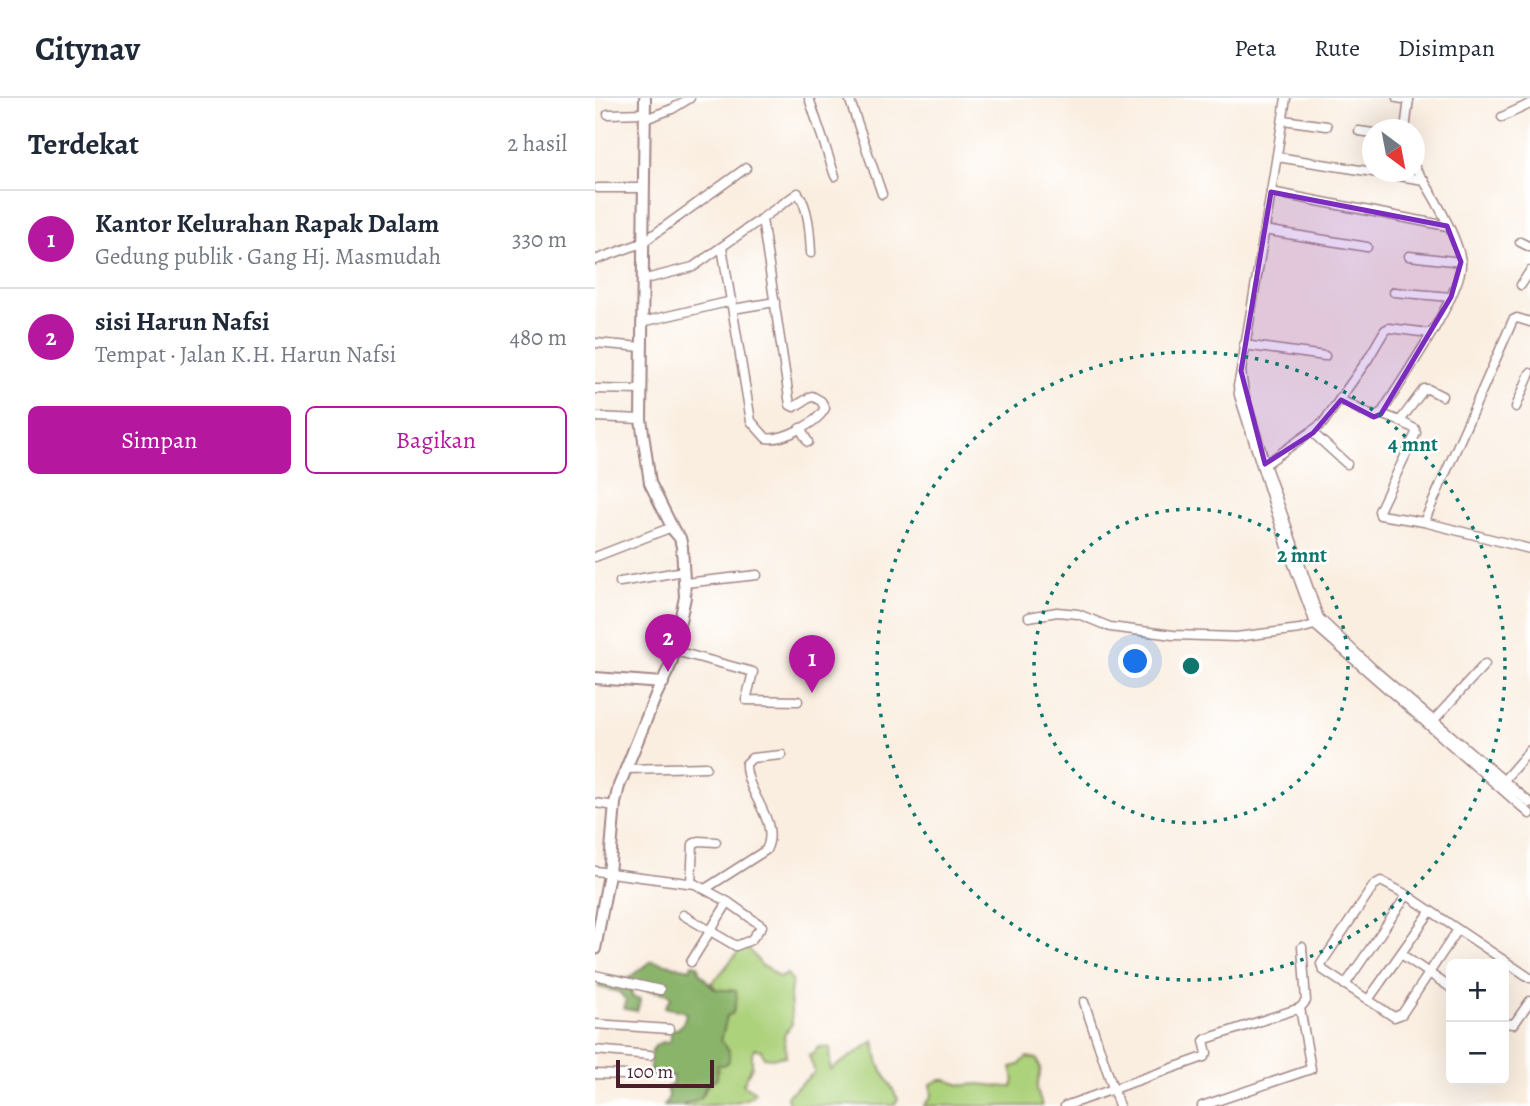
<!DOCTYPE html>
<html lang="id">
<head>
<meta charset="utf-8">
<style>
  :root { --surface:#fff; --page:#f6f6f7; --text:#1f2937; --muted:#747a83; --line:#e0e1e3; --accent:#b5179e }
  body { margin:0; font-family:Alegreya,serif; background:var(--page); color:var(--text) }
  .controls { position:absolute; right:21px; bottom:21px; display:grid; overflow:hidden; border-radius:10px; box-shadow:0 7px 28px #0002 }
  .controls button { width:63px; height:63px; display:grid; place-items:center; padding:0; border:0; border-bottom:2px solid var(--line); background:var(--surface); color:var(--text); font:35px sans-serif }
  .compass { position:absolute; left:767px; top:21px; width:63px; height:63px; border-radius:50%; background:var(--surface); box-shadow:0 7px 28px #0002; rotate:148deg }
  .scale { position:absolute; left:21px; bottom:18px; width:98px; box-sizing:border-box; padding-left:7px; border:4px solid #4a1f2b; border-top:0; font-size:19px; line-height:24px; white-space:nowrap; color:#4a1f2b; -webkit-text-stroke:5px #fff; paint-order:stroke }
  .you { position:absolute; left:541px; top:564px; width:24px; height:24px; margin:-18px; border:5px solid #fff; border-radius:50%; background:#1a73e8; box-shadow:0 0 0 10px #1a73e833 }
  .badge { display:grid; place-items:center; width:46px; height:46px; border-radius:50%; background:var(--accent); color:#fff; font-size:23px; font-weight:700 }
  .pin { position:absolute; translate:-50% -58px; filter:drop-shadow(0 2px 4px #0008) }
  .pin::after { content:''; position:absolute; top:37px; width:24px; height:21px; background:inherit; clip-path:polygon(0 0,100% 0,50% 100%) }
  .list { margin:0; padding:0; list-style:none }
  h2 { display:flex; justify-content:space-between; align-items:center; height:91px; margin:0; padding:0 28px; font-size:30px }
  h2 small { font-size:23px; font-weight:400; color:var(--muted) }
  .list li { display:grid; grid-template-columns:46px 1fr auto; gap:21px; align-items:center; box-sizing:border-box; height:98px; padding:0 28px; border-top:2px solid var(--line) }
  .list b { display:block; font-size:26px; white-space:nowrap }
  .list p { margin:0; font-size:23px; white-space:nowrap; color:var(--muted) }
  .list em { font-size:23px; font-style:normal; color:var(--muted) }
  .actions { display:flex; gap:14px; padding:21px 28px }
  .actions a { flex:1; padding:16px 0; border:2px solid var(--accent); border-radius:10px; text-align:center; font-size:24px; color:var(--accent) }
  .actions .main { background:var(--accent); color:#fff }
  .map { position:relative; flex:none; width:935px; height:1008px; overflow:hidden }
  header { display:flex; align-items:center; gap:42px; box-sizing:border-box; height:98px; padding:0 35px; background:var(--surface); border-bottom:2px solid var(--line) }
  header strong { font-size:33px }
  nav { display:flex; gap:38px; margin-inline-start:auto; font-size:24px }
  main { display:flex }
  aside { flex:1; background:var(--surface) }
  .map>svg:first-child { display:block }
</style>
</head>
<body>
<header>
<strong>Citynav</strong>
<nav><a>Peta</a><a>Rute</a><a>Disimpan</a></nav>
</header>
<main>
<aside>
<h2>Terdekat<small>2 hasil</small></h2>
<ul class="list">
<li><span class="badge">1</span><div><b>Kantor Kelurahan Rapak Dalam</b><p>Gedung publik · Gang Hj. Masmudah</p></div><em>330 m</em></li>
<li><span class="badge">2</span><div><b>sisi Harun Nafsi</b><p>Tempat · Jalan K.H. Harun Nafsi</p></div><em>480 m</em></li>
</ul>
<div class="actions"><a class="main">Simpan</a><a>Bagikan</a></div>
</aside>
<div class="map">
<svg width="935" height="1008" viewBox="0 0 935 1008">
  <rect width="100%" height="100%" fill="#fff"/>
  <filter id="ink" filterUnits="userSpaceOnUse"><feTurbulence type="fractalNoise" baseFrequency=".0143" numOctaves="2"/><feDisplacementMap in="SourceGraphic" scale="14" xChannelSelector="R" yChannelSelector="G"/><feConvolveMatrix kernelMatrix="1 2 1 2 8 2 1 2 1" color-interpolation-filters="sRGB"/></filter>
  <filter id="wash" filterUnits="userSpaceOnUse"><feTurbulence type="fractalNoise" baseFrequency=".00686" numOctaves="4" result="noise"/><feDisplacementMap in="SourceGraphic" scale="28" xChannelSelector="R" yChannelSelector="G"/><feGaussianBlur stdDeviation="1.57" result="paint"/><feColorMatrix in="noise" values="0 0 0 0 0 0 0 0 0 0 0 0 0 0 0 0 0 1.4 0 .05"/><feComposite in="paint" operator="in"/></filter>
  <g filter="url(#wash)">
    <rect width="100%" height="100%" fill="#faeee0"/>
    <!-- green -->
    <g fill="#add27b" stroke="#7c7853" stroke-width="2">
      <path d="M151,847L167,868L172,869L184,880L192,876L197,882L195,897L197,926L189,937L191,958L178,960L169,959L166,952L160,950L157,955V968L148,986L160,994C152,1008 105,1008 85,1008L106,1000L123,966L134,953L126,943L132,917L138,915L142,900L136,892L123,893L116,885C130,874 136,858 151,847Z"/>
      <path d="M279,943L284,967L303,1001L299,1007L194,1008L192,998L220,974L214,957L219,955L223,949L235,950V972Z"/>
      <path d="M432,959L442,961C449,977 443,977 442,990C442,995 446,1003 447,1008H329L337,998L336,986C352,977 354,985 367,987C372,988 379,986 384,986C395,987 406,989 417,989L419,981L416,969L424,967Z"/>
    </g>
    <!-- forest -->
    <path fill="#8ab46b" stroke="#6a6a4b" stroke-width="2" d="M57,863L95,871L97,866L103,867L104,874L119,891L141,893L142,900L138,915L132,918L126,943L134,953V963L129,967H123L122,981L111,987L106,1000L85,1008H69L74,999L71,990L77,987L78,978L58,977L55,974C56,961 53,943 73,944L76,941L75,932L66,931H83L89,923L91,915C84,909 76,913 70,909L76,900L74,896L40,889L36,891L37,899L46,901L42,913L29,911L31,902L24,894L4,889L3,882L6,878L32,881Z"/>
  </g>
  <g filter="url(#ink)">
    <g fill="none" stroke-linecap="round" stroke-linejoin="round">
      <defs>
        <g id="street">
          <path d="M214,0L240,78"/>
          <path d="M254,0L287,96"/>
          <path d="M802,0L814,2"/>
          <path d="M13,16L50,15"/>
          <path d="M907,19L935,6"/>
          <path d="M50,21L77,11L95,0"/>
          <path d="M688,22L732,28"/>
          <path d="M810,32L814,0"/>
          <path d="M764,33L778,35"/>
          <path d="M682,59L829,82"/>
          <path d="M820,70C834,89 865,142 866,166C867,196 804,286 786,316L805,323L829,291H833L847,298"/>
          <path d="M3,90H49"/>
          <path d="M676,94L691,0"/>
          <path d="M669,132L772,149"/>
          <path d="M925,144L935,149"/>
          <path d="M127,149L156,323L171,340C187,343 223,325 230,310L226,303L217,298L199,309L195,307L167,121"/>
          <path d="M814,158L866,164"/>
          <path d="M0,162L47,145L151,70"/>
          <path d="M47,182L98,169L203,95C214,110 215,136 216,155"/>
          <path d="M926,187L935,173"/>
          <path d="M799,194L856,199"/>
          <path d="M138,211L180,204"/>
          <path d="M47,224L137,203"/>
          <path d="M0,245L47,249"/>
          <path d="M649,247L730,258"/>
          <path d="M646,273L676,94L852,128"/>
          <path d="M0,291L46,292"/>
          <path d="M746,302L779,319L786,316"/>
          <path d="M921,309L935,275"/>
          <path d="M0,319L46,321"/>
          <path d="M805,323L820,331L821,335L784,413L785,417L829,424L935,451"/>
          <path d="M205,330L213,344"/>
          <path d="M718,335L752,366"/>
          <path d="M668,368L728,325L773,261L790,232L794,230L834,235"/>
          <path d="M829,424L918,222L922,220L935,224"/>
          <path d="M0,459L77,429"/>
          <path d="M25,484L83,474"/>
          <path d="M90,485L162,477"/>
          <path d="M434,519L462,514L483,516L515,529L578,537L641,539L705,531L723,526"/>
          <path d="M80,553L158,574L151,602L203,603"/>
          <path d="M839,622L890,566"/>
          <path d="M31,671L111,669"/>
          <path d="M909,682L935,652"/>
          <path d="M0,705L20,708"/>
          <path d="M935,705L777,570L724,520L670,366L649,295L646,273L643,288L644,297L694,455L721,528L935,716"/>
          <path d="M0,773L100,786L133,804L167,828L156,842L141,848L88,817"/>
          <path d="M96,785L98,746L104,743L121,744"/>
          <path d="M110,791L171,752C186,724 150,694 151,666L157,660L187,657"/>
          <path d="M806,856L834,875L862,833"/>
          <path d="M96,864L133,804"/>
          <path d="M0,877L65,892"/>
          <path d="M750,887L812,797"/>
          <path d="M856,890L834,875L807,916L799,919L728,872L726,866L779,787L786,783L812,797L935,880"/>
          <path d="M773,902L835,814"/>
          <path d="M489,904L524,1008"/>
          <path d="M705,910L711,903L707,849"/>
          <path d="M909,925L919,926L935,903"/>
          <path d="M0,926L74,931"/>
          <path d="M0,952L55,957"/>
          <path d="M0,976L30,977"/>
          <path d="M470,1008L609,959L612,955L609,943L611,941L705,910L716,971L607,1008"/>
        </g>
        <g id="secondary">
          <path d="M0,580L68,585"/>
          <path d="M0,851L14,776L20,705L24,688L61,597L76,566L90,499L87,449L85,440L79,433L55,385L46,321L50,0"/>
        </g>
      </defs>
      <!-- street casing -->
      <use href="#street" stroke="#a28686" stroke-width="11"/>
      <!-- secondary casing -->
      <use href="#secondary" stroke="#a28686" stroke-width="14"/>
      <!-- street -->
      <use href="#street" stroke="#fff" stroke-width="8"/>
      <!-- secondary -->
      <use href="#secondary" stroke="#fff" stroke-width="10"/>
    </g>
  </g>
  <!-- marked area -->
  <path fill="#7b2cbf" fill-opacity="0.2" stroke="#7b2cbf" stroke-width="5" stroke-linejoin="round" d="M676,94L852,128L866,164L856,199L786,316L779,319L746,302L718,335L670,366L646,273Z"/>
  <!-- distance rings -->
  <g fill="none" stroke="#0f766e" stroke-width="3.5" stroke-dasharray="3.5 7">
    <circle cx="596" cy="568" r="157"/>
    <circle cx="596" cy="568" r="314"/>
  </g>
  <circle cx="596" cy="568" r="10" fill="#0f766e" stroke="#fff" stroke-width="3.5"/>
  <g font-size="21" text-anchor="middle" font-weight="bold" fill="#0f766e" stroke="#fff" stroke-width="5" stroke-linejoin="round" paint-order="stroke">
    <text x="818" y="353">4 mnt</text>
    <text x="707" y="464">2 mnt</text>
  </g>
</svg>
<div class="controls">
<button>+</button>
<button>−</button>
</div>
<svg class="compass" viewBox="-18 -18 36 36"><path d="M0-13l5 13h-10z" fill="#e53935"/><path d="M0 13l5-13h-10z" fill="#747a83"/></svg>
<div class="scale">100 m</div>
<div class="you"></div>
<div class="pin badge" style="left:217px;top:595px">1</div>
<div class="pin badge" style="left:73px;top:574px">2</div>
</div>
</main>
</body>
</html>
